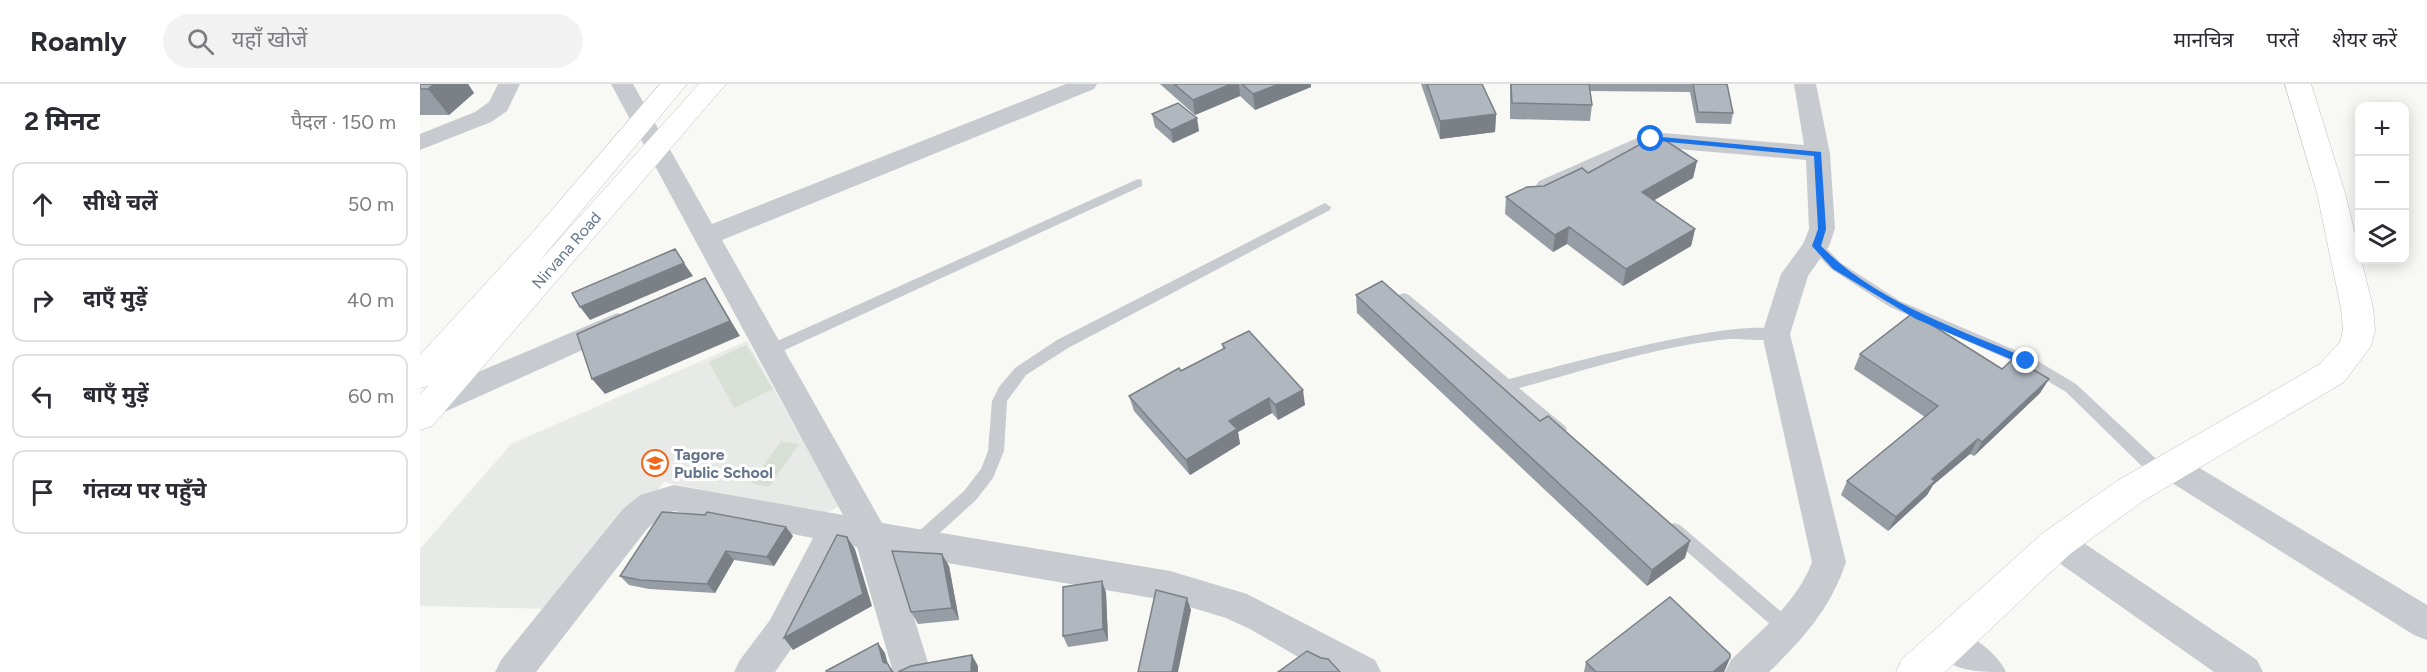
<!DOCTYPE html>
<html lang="hi">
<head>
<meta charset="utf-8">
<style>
  :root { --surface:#fff; --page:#f2f2f3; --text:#2b2b33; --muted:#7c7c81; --line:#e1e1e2 }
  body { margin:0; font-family:Figtree,"Noto Sans Devanagari",sans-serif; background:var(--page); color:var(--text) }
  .controls { position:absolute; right:18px; top:18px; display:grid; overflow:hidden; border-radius:12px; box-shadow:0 3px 15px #0003 }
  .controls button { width:54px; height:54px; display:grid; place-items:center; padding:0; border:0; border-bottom:2px solid var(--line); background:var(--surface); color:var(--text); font:30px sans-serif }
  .stop { position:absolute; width:18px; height:18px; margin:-14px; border:4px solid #1a73e8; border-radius:50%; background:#fff }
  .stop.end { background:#1a73e8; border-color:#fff; box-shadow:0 2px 6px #0008 }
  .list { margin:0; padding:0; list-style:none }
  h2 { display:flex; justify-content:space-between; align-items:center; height:78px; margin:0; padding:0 24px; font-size:26px }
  h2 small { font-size:20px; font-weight:400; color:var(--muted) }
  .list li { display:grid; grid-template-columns:39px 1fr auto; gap:18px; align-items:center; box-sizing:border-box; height:84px; margin:0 12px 12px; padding:0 12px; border:2px solid var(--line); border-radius:12px }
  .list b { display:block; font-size:22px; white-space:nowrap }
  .list em { font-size:20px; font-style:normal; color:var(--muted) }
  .icon { flex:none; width:33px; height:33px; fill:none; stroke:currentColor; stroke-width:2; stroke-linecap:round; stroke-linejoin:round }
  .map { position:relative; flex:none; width:2007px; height:588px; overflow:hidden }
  header { display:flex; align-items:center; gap:36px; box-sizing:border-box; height:84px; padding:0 30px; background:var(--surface); border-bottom:2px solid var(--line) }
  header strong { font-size:28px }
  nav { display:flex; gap:33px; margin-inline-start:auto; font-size:21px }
  .search { width:420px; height:54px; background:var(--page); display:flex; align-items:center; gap:15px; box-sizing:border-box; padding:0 21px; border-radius:33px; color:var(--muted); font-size:22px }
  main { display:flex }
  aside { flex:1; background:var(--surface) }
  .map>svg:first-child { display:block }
</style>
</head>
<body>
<header>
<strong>Roamly</strong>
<div class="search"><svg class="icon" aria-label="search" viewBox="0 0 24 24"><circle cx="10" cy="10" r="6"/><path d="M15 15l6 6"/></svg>यहाँ खोजें</div>
<nav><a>मानचित्र</a><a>परतें</a><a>शेयर करें</a></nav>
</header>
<main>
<aside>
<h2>2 मिनट<small>पैदल · 150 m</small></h2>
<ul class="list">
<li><svg class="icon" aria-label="ahead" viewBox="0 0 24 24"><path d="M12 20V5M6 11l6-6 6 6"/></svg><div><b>सीधे चलें</b></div><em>50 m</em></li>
<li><svg class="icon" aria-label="right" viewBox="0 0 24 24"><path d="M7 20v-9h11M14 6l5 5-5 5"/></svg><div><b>दाएँ मुड़ें</b></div><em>40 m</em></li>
<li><svg class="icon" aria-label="left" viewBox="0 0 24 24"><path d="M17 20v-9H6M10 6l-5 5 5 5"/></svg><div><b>बाएँ मुड़ें</b></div><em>60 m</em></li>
<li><svg class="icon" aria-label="arrive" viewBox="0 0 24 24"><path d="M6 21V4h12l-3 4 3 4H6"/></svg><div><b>गंतव्य पर पहुँचे</b></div></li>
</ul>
</aside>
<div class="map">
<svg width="2007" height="588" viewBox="0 0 2007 588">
  <rect width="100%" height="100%" fill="#f8f8f5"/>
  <!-- built -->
  <path fill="#e8eae8" d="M327,257L420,422L404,430L244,398L137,525L0,522V465L91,360Z"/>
  <!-- green -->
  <g fill="#d8e0d5">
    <path d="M326,261L353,305L314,324L289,278Z"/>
    <path d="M361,357L379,360L349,403L331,399Z"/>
  </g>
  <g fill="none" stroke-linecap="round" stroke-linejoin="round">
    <defs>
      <g id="secondary">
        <path d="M240,0H267L118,179L279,0H306L12,342L0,346V310L8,302L0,304V271L112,149Z"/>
        <path d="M1865,0H1891L1925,109L1953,224L1955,246L1951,262L1924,298L1723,417L1650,470L1525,588H1476L1482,575L1624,448L1697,397L1900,280L1920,258L1923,246L1921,224L1897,109Z"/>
      </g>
    </defs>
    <!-- secondary casing -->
    <use href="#secondary" stroke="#bbbfc5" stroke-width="1"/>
    <!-- lane -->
    <g fill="#c7cacf" fill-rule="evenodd">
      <path d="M718,95L722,96V102L354,271L349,272L342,267L344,263Z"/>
      <path d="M905,119L911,123L910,126L648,264L606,291L587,317L584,367L573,394L556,416L502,465L496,467L490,465L488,460L490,455L544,407L561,385L568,367L572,317L579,303L595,284L637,256Z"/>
      <path d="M1396,158L1401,159L1421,179L1480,217L1611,273L1656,300L1746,384L1748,389L1746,394L1740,395L1734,394L1646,308L1601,281L1470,223L1411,185L1389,162Z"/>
      <path d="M984,209L989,211L1089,295C1124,286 1346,224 1363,250C1357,260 1322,254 1310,255C1241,261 1167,286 1099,304L1145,342L1147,346L1145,350H1133L979,217L977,214L979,211Z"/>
      <path d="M1254,439L1260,441L1373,538L1376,544L1373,550L1367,552L1361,550L1248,451L1246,446L1248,441Z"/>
    </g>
    <!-- street -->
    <g fill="#c7cacf" fill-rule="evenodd">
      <path d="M78,0H100L87,27L71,38L0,66V50L55,28L69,18Z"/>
      <path d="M191,0H213L292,140L646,0H677L674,5L302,156L462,439L750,487L827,510L955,576L961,588H904L830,545L806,534L750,517L474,470L511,588H473L437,463L424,460L376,558L355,588H314L320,576L350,536L393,454L254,427L243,431L227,445L116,588H75L81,576L203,425L220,411L254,401L423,431Z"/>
      <path d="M1374,0H1396L1410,70L1415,145L1409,162L1388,192L1370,250L1426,478C1411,524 1383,555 1349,588H1305L1311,576C1341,546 1377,519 1392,478L1342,250L1361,190L1383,160L1389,145L1386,76L1234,63L1137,109L1128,111L1119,109L1115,103L1119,97L1231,48L1384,61Z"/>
      <path d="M197,229L207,232L211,239L207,246L20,330L9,334L0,331V313Z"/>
      <path d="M1752,370L1763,374L2007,521V556L1994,551L1741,392L1736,383L1741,374Z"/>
      <path d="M1637,445L1649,449L1837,576L1843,588H1794L1625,469L1620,459L1625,449Z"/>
      <path d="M1529,542C1550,550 1576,567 1586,588C1553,588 1527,588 1511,558L1516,546Z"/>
    </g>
    <!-- secondary -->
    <use href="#secondary" fill="#fff" fill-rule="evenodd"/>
  </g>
  <!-- wall -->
  <g fill="#979da4">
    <path d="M0,0H48L54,9L29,31H0Z"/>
    <path d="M740,0H891V3L835,26L820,12L775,31Z"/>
    <path d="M1001,0H1062L1076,30L1075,48L1020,55Z"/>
    <path d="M1090,0H1307L1313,29L1311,40L1276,39L1270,8L1170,7L1172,21L1170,37L1090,35Z"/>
    <path d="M732,30L779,47L753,59L735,43Z"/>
    <path d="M1277,77L1273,94L1234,116L1275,145L1271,162L1203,202L1147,160L1133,168L1085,130L1086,113L1168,89Z"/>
    <path d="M936,211L1120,337L1265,474L1227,502L937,229Z"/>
    <path d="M802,260L885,321L858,336L852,329L818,348L820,360L770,391L714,327L709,312L803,265Z"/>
    <path d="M1440,270L1582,285L1629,295L1620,309L1554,372L1550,370L1513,401L1507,411L1468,447L1421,411L1427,397L1505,333L1434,285Z"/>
    <path d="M242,428L373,452L354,482L314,476L295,509L229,505L209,501L200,492Z"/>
    <path d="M529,482L539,536L498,540L491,528Z"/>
    <path d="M682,497L686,509L688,557L648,563L643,552Z"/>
    <path d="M1310,574L1304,588H1164L1166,578Z"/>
  </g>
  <!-- shaded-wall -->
  <g fill="#7b8086">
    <path d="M14,0H48L54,9L29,31L8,5Z"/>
    <path d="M811,0H819L820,12L775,31L773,16Z"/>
    <path d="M859,0H891V3L835,26L833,10Z"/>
    <path d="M1076,30L1075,48L1020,55V37Z"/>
    <path d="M777,34L779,47L753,59L751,46Z"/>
    <path d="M1277,77L1273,94L1219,125L1222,108Z"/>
    <path d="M1149,143L1147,160L1133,168L1135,151Z"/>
    <path d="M1275,145L1271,162L1203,202L1206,185Z"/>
    <path d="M264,179L273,192L170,236L160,223Z"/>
    <path d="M285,194L320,252L185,310L172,295Z"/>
    <path d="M1629,295L1620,309L1554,372L1562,358Z"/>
    <path d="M883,306L885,321L858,336L855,321Z"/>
    <path d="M849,314L852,329L818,348L820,360L770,391L766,376L809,337Z"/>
    <path d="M1558,355L1550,370L1513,401L1507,411L1468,447L1476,433L1512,395Z"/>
    <path d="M366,443L373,452L354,482L347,473Z"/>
    <path d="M427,453L435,465L452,522L373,566L364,554Z"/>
    <path d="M1270,457L1265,474L1227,502L1232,486Z"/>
    <path d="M306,467L314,476L295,509L287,500Z"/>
    <path d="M522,470L529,482L539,536L532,524Z"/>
    <path d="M682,497L686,509L688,557L683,545Z"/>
    <path d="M767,514L771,526L758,588H752Z"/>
    <path d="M458,559L465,569L468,580L474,588H472L463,578Z"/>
    <path d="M552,571L558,582V588H551Z"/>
    <path d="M1310,574L1304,588H1293Z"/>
  </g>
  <!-- building -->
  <g fill="#b0b7bf" stroke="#7b8086" stroke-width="1.5">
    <path d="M0,0H14L8,5H0Z"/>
    <path d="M754,0H811L773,16Z"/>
    <path d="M822,0H859L833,10Z"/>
    <path d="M1007,0H1062L1076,30L1020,37Z"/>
    <path d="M1091,0H1169L1172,21L1092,19Z"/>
    <path d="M1273,0H1307L1313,29L1278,28Z"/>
    <path d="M758,19L777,34L751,46L732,30Z"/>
    <path d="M1237,51L1277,77L1222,108L1275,145L1206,185L1149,143L1135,151L1086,113L1107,103L1124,102L1162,84L1168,89Z"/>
    <path d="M255,165L264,179L160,223L152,209Z"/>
    <path d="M285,194L310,237L172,295L157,250Z"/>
    <path d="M962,197L1120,337L1128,332L1270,457L1232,486L936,211Z"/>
    <path d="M1493,229L1582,285L1594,274L1629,295L1562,358L1558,355L1512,395L1515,397L1476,433L1427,397L1518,322L1440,270Z"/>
    <path d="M829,247L883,306L855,321L849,314L809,337L817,345L766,376L709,312L759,284L761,287L805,264L802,260Z"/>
    <path d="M242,428L285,431L287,428L366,443L347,473L306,467L287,500L220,496L200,492Z"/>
    <path d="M417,451L427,453L443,510L364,554Z"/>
    <path d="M472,467L522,470L532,524L491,528Z"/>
    <path d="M682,497L683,545L643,552V503Z"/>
    <path d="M736,506L767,514L752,588H718Z"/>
    <path d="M1250,513L1310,570V574L1293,588H1176L1166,578Z"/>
    <path d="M458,559L463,578L468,580L472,588H407L406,587Z"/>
    <path d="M887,567L901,574L908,575L920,588H858Z"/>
    <path d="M552,571L551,588H478L491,582Z"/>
  </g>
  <!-- route -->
  <path fill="#1a73e8" d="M1231,52L1401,68L1406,145L1401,162C1456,218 1538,245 1609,275V280H1602L1496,235L1413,185L1392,162L1398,145L1394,72L1228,56Z"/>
  <!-- icons -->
  <defs>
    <symbol id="school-ring" viewBox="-11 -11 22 22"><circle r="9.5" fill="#fff" stroke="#f46519" stroke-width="1.5"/><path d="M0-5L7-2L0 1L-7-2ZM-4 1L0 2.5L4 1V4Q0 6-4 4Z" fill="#f46519"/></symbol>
  </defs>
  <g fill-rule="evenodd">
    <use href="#school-ring" x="220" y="364" width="30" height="30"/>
  </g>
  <g text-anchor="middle" stroke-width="6" stroke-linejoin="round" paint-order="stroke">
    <!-- street labels -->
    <g font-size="16" fill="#647489" stroke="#fff">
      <text transform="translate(146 166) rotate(-49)" y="6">Nirvana Road</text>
    </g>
    <!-- poi labels -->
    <g font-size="16" font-weight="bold" fill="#647489" stroke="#fff" text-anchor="start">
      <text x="254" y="376">Tagore<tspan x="254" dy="18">Public School</tspan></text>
    </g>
  </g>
</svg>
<div class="controls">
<button>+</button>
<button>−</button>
<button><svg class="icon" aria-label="layers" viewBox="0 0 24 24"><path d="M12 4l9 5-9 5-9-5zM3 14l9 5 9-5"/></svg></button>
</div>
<div class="stop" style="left:1231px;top:55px"></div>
<div class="stop end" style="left:1606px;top:277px"></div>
</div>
</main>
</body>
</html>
